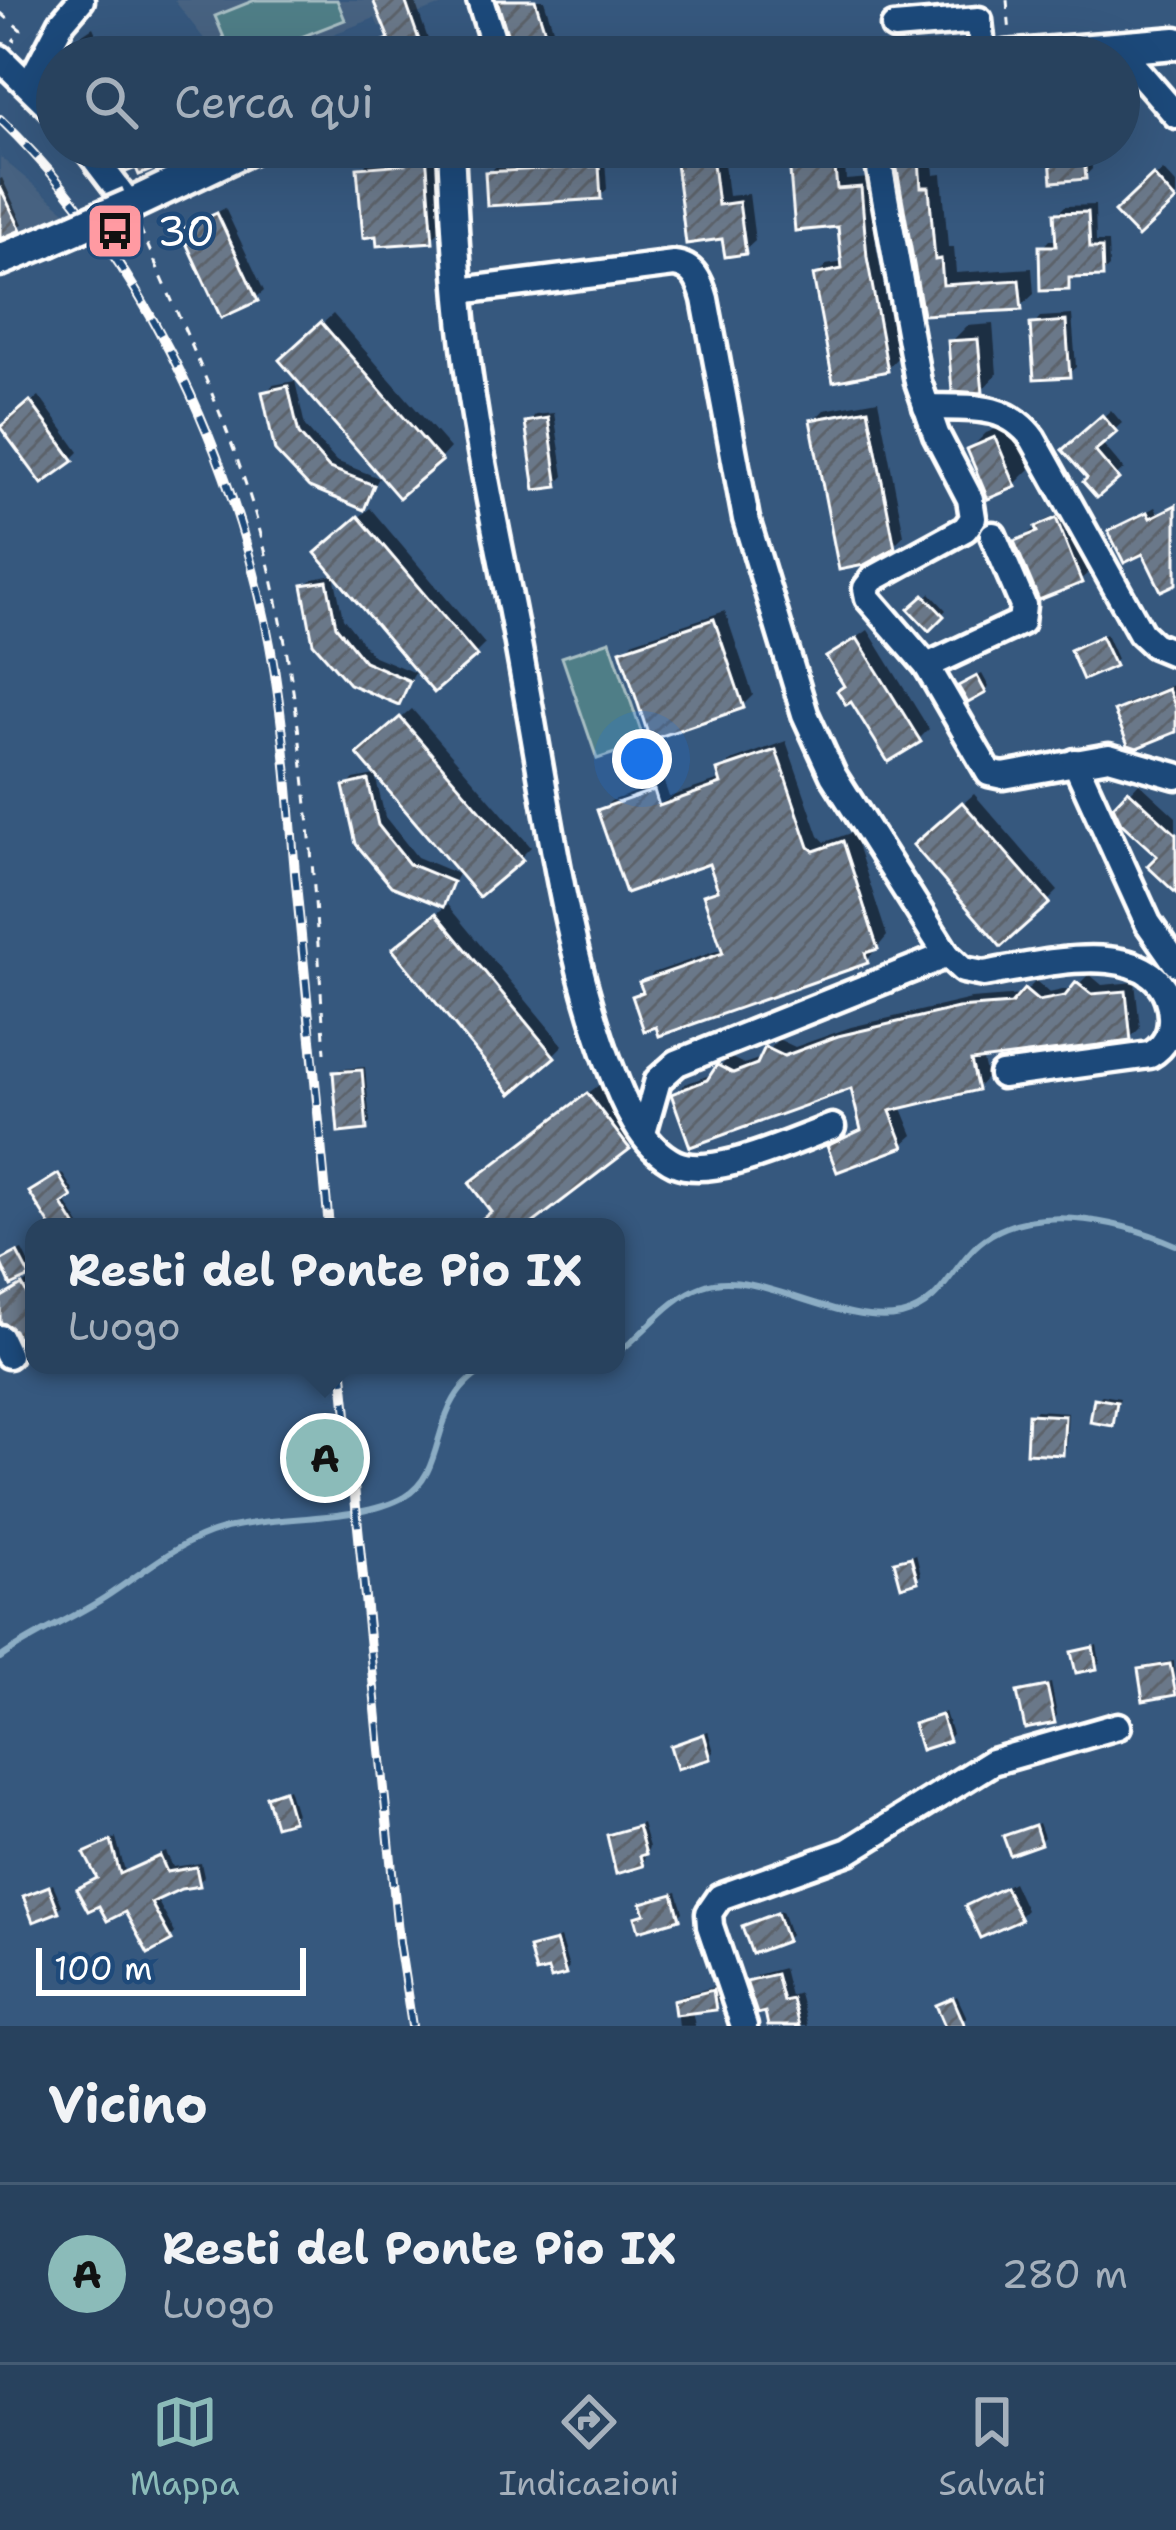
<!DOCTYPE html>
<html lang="it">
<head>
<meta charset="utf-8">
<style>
  :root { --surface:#28425e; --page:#344d67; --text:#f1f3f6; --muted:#a5b0bc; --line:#445b73; --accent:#8bbbb9 }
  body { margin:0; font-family:"Shantell Sans",sans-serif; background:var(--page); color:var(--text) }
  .scale { position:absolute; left:36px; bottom:30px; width:270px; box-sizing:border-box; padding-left:12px; border:6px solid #fff; border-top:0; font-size:33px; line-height:42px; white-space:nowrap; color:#fff; -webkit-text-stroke:9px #1f4a7a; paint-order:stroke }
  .you { position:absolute; left:642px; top:759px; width:42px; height:42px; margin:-30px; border:9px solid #fff; border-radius:50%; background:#1a73e8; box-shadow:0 0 0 18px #1a73e833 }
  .badge { display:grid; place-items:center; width:78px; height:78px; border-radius:50%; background:var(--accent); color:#111; font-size:39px; font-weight:700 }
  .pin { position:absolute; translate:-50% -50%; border:6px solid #fff; box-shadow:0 3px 12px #0006 }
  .popup { position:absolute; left:25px; top:1218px; width:600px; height:156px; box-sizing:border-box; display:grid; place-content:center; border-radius:24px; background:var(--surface); filter:drop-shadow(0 3px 9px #0005); font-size:39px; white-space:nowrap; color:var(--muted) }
  .popup b { font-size:45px; color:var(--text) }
  .popup::after { content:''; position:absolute; left:50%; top:100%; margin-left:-24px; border:24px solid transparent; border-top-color:var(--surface) }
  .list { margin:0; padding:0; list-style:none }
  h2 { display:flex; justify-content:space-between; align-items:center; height:156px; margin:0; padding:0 48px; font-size:51px }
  h2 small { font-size:39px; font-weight:400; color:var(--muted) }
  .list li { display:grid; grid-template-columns:78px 1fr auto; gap:36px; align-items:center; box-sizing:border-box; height:180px; padding:0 48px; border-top:3px solid var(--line) }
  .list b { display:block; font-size:45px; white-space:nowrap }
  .list p { margin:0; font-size:39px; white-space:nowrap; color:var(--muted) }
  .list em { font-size:39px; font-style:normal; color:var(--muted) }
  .icon { flex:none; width:66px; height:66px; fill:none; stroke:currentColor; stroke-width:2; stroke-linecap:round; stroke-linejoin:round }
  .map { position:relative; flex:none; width:1176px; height:2026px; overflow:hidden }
  .search { position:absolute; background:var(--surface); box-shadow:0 12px 48px #0002; left:36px; right:36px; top:36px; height:132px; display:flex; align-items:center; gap:30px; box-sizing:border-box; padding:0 42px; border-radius:66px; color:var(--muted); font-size:45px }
  .sheet { height:336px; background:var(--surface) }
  nav { display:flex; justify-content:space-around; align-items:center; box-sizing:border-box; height:168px; border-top:3px solid var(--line); background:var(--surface); font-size:33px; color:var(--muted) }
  nav a { display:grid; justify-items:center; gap:6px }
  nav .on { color:var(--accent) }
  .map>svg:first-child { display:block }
</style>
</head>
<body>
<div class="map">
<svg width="1176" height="2026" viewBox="0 0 1176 2026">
  <defs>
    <pattern id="building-hatch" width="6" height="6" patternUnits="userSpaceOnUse" patternTransform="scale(3)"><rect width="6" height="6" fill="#6a7889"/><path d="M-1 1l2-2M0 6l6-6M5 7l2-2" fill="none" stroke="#5b626a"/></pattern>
  </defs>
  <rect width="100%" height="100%" fill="#36587e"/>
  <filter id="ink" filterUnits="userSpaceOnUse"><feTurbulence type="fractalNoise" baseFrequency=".00833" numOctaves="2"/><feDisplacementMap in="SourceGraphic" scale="24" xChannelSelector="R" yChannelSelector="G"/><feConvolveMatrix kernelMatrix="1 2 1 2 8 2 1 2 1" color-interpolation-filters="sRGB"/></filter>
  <g filter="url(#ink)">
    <!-- built -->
    <g fill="#466281">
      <path d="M174,0H457L379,27L375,18L274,57H218Z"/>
      <path d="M0,157L70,215L0,248Z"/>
    </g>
    <!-- pitch -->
    <g fill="#507e87" stroke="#a8bec3" stroke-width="3">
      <path d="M255,0H337L345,20L250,57H232L215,16Z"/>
      <path d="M610,641L645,743L597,759L562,657Z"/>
    </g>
    <!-- shadow -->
    <g fill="#0007">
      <path d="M376,0H420L416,4L434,57H392V37Z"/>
      <path d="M500,0H544L561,54L557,57H517Z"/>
      <path d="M93,27L106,57H90L81,35Z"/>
      <path d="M361,48L364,57H335Z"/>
      <path d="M416,147H435L442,228L431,239L360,169L371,159L407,156Z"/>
      <path d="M677,147H722L728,196L749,194L755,241L744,251L725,236Z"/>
      <path d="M791,147H844L846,180L870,178L876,245L897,358L887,369L816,276L826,265L844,262L841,224Z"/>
      <path d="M894,147H932L934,175L942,174L948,247H954L956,273L1032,268L1034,294L1020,307L925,312Z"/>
      <path d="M1052,147H1090L1092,169L1085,176Z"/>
      <path d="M605,160L607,189L600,196L489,174L496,166Z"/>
      <path d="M1163,170L1176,184V197L1138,233L1118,212Z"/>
      <path d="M2,178L23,224L0,236V179Z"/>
      <path d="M1095,205L1096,242H1108L1109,267L1101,274L1075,275L1068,287L1042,248L1049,240H1058L1057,214L1065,206Z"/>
      <path d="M225,208L264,291L256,298L184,231Z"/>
      <path d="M333,314L450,448L440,459L293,350Z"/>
      <path d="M1072,315L1076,367L1068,374L1033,325L1040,317Z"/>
      <path d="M993,324L997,374L982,390L951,342L967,326Z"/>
      <path d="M295,381L305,426L336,461L379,478L363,506L311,485L265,393L273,385Z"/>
      <path d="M39,396L79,452L72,459L2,425Z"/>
      <path d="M878,400L904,535L893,546L813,421L824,410Z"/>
      <path d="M1111,410L1122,423L1101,442L1124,469L1097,494L1091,478L1066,450Z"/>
      <path d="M554,413L564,476L556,484L528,423L535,415Z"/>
      <path d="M1011,423L1030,469L1014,485L970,449L986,433Z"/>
      <path d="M1176,504V581L1144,550L1112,531L1155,507L1158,513Z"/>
      <path d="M370,508L485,644L475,654L329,543Z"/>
      <path d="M1064,513L1088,573L1080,580L1017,542L1046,520Z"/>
      <path d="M334,575L343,618L372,655L415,673L399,701L351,681L305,586L313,579Z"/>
      <path d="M930,593L946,610L929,627L913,609Z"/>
      <path d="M725,611L753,695L743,705L624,651L634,641Z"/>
      <path d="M868,630L929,729L919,739L847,685L830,657Z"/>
      <path d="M1106,634L1117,659L1113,663L1078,647Z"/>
      <path d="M982,674L989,687L985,691L966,682Z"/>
      <path d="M1175,684L1176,728L1118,712L1125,704Z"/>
      <path d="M412,709L531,847L521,857L371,744Z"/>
      <path d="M786,741L819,836L825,842L853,832L887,936L867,960L635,997L653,973L725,948L707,896L717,886L711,860L600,811L611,801L664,782L669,797L723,779L720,771L731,761Z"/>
      <path d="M375,775L385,817L417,857L458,874L444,901L563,1045L553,1055L406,939L447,905L393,883L346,787L354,779Z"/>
      <path d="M1139,783L1176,817V889L1161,856L1117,807Z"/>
      <path d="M974,794L1058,891L1048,901L927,835Z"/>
      <path d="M1089,974L1102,985L1135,982L1140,1028L1130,1038L982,1057L987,1077L977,1088L901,1106L913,1135L902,1145L831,1147L863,1126L853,1086L675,1094L685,1084L715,1073L729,1057L744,1064L764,1057L778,1039L795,1047L851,1027L971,999L1022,995L1036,981L1049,993L1076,987Z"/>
      <path d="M365,1067L370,1123L365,1127L336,1073L340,1069Z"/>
      <path d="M599,1085L639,1137L523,1227H475L494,1211L483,1173Z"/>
      <path d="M62,1173L74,1192L64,1199L81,1227H60L37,1189Z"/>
      <path d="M22,1250L32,1270L28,1274L6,1258Z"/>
      <path d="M30,1280L34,1287V1341L12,1322L0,1321V1298Z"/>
      <path d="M1102,1395L1120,1398L1112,1422L1097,1399Z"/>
      <path d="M1036,1410L1068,1412L1066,1447L1061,1452L1031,1415Z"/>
      <path d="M916,1554L921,1575L916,1579L898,1562Z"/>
      <path d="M1097,1645L1100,1662L1096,1666L1075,1653Z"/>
      <path d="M1174,1661L1175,1693L1141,1670L1145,1666Z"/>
      <path d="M1051,1683L1057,1715L1053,1720L1021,1693Z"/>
      <path d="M945,1712L952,1734L948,1738L916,1725Z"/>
      <path d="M708,1731L714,1752L710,1756L673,1747Z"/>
      <path d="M288,1788L296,1814L291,1818L270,1797Z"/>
      <path d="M642,1823L649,1847L642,1864L611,1836Z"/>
      <path d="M1039,1823L1044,1837L1040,1841L1007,1837Z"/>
      <path d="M116,1838L125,1871L166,1852L173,1867L201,1863L204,1877L198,1883L156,1898L175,1933L170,1939L126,1908L100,1901L80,1889L100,1876L88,1854Z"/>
      <path d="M1013,1882L1026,1910L1019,1917L969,1907Z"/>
      <path d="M53,1884L62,1905L57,1910L27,1897Z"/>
      <path d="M677,1892L683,1912L678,1917L638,1918L647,1912L645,1904L649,1899Z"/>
      <path d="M782,1911L790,1934L786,1939L745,1926Z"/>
      <path d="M560,1938L569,1968L564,1973L532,1949Z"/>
      <path d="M783,1968L790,1996L799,1993L807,2026H771L767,2009L750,1982L757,1975Z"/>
      <path d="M718,1986L720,2001L714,2007L692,2010L695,2026H679L676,2001L682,1995Z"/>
      <path d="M957,1996L967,2018L949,2026L940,2006Z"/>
    </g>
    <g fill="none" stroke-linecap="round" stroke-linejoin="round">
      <!-- stream -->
      <g stroke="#8cadc4" stroke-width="6">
        <path d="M616,1354C646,1333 667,1299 703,1286C755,1266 839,1328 901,1315C939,1306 949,1273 974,1248C1024,1199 1119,1220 1176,1245"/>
        <path d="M548,1365L572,1369L594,1365"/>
        <path d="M0,1658C33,1634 70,1620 104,1598C143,1573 176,1542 223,1529C274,1515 361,1522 404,1497C453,1468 423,1398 493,1365"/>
      </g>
    </g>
    <!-- building -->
    <g fill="url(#building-hatch)" stroke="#fff" stroke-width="3">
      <path d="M373,0H405L425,57H389L384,41L389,39Z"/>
      <path d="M497,0H535L553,57H514Z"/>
      <path d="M116,147H175V148L147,159L152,170L139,175L136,168L126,172L108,148Z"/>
      <path d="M674,147H711L718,205L739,202L746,254L725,257L722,239L686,244Z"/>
      <path d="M788,147H833L837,189L861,187L867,257L888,371L833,382L813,275L842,269L838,227L795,231Z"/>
      <path d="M893,147H918L921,187H929L935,260L941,259L943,285L1019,280L1022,310L923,315Z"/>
      <path d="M1049,147H1083L1086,179L1052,182Z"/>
      <path d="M426,153L433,242L377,246L376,236L363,238L357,168L405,164L404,155Z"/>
      <path d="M599,166L601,199L487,206L485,172Z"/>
      <path d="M1153,175L1176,201L1138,237L1114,212Z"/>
      <path d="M0,187L21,230L0,239Z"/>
      <path d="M1088,212L1090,248H1102L1103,277L1069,278V290L1040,291L1039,246H1056L1054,213Z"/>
      <path d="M217,213L258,301L221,318L180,230Z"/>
      <path d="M1066,321L1070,377L1034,379L1030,324Z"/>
      <path d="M321,322L442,461L399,498L279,360Z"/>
      <path d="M978,339L983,393L952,391L948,341Z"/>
      <path d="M288,386L299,434L329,468L374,485L364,510L309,487L275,451L262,392Z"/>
      <path d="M30,401L74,461L42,484L0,427Z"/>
      <path d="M868,409L895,548L864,565L839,570L810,420Z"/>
      <path d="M1102,415L1117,432L1095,451L1119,479L1097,498L1083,482L1087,478L1062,450Z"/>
      <path d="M548,418L558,487L535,490L525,422Z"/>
      <path d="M995,437L1016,487L988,499L967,449Z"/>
      <path d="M1176,505V584L1161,591L1143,554L1124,563L1108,531L1147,512L1150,518Z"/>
      <path d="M358,516L477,656L434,693L315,553Z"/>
      <path d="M1056,518L1082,583L1039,600L1014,541L1037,532L1035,527Z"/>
      <path d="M327,581L336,626L364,661L410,681L399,705L349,684L313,643L302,585Z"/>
      <path d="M924,595L944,616L929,631L908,609Z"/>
      <path d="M714,619L744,708L650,740L620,650Z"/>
      <path d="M1101,636L1115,666L1083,680L1070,650Z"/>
      <path d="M857,638L921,742L888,762L851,702L846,705L837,691L844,686L826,657Z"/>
      <path d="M977,676L986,693L968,703L958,686Z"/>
      <path d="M1168,689L1176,708V732L1137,748L1128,745L1114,711Z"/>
      <path d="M400,717L523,860L479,897L357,754Z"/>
      <path d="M776,750L809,847L814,851L843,841L878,949L865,953L868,963L659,1036L656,1027L644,1031L632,996L643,992L639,982L723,953L703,895L718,890L709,864L626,893L597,810L654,790L659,806L721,784L717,770Z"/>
      <path d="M368,780L378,825L409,864L453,882L443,907L391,886L356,844L343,786Z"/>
      <path d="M1128,790L1176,834V893L1147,866L1157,856L1121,823L1113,806Z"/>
      <path d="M962,802L1050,903L1001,947L913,845Z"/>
      <path d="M436,913L555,1057L511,1094L392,949Z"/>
      <path d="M1076,982L1091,994L1126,991L1131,1041L971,1061L978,1090L890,1111L904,1147L837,1172L827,1146L861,1130L851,1089L690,1147L671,1094L707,1080L717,1065L733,1073L757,1064L765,1047L784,1056L838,1036L958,1008L1011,1004L1024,989L1038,1001L1065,996Z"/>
      <path d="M362,1070L367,1130L338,1133L333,1072Z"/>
      <path d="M587,1093L630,1149L528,1227H472L491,1212L469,1183Z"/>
      <path d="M58,1174L72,1197L62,1204L76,1227H51L29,1192Z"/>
      <path d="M17,1252L30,1277L11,1286L0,1261Z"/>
      <path d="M22,1285L34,1307V1344L24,1351L14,1330L0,1322V1298Z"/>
      <path d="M1094,1398L1117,1402L1113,1426L1090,1422Z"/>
      <path d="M1028,1414L1065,1416L1063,1455L1026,1453Z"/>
      <path d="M911,1557L918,1582L901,1587L894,1561Z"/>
      <path d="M1093,1647L1097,1669L1076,1673L1071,1652Z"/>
      <path d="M1170,1664L1176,1695L1143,1701L1138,1669Z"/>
      <path d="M1047,1686L1055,1723L1025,1729L1017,1692Z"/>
      <path d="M941,1715L949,1741L921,1750L913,1724Z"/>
      <path d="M704,1734L711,1759L677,1769L670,1746Z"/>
      <path d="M284,1790L293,1821L275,1826L266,1796Z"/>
      <path d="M1035,1825L1041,1844L1010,1855L1003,1836Z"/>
      <path d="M638,1826L646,1854L640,1856L643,1866L616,1874L607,1835Z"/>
      <path d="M111,1841L120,1874L160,1856L167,1872L196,1867L200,1886L181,1889L151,1903L172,1941L148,1954L125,1912L107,1921L99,1906L88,1911L76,1889L97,1878L84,1853Z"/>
      <path d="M49,1886L59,1912L33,1922L23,1896Z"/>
      <path d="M1005,1887L1021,1920L980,1938L965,1906Z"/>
      <path d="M673,1894L680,1919L639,1931L635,1917L645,1914L641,1903Z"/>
      <path d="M777,1913L787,1941L752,1954L742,1926Z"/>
      <path d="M556,1941L566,1975L551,1979L548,1970L536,1973L529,1948Z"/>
      <path d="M776,1974L783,2001L792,1999L799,2026H768L765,2012L757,2014L746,1981Z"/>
      <path d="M713,1990L716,2010L675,2015L673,2000Z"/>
      <path d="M953,1998L965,2026H945L936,2005Z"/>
    </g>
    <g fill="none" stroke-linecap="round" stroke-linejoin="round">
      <defs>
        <g id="minor">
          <path d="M480,0L498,57"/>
          <path d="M894,27L979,20L983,57"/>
          <path d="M1117,47L1176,115"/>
          <path d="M0,58L57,114"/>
          <path d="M29,85L62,22L81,0"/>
          <path d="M86,147L130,205"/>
          <path d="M451,147C454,213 457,280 465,346C478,457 505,567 524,677C548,807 564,943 610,1067C622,1100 641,1147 675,1163C713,1180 794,1140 832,1127"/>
          <path d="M876,147L918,382L936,434L970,499L973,518L965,529L873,579L866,588L868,598L927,666L989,773L1003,776L1109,757L1176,776"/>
          <path d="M460,291L674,264C694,266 700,281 705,299L746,519L805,714L833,775L947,955"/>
          <path d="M926,407C968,408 1006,402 1033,439L1141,633L1154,645L1176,654"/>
          <path d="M927,666L1021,622L1023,605L993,535"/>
          <path d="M1075,762L1148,923L1176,963"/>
          <path d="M643,1133L658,1080L677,1063L947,955L963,970L984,974C1035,966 1166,929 1171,1016C1172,1033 1164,1047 1150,1055L1002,1075"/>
          <path d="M0,1338L8,1355"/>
          <path d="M744,2026L710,1926L709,1913L720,1897L849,1851L992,1762L1118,1726"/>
        </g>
        <g id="major">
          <path d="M1005,57L1176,43"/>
          <path d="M130,205L252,147"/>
          <path d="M0,260L47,241"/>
        </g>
      </defs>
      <!-- minor casing -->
      <use href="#minor" stroke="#fff" stroke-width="33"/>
      <!-- major casing -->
      <use href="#major" stroke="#fff" stroke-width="39"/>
      <!-- path -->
      <g stroke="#fff" stroke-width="3" stroke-dasharray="9 9" stroke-linecap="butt">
        <path d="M1007,0L1010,34"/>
        <path d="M1,13L21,30L13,41"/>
        <path d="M820,57L958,48"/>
        <path d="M140,228C181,323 227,418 256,517C306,691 313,874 325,1053"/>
      </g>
      <!-- minor -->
      <use href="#minor" stroke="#1f4a7a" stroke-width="24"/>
      <!-- major -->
      <use href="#major" stroke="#1f4a7a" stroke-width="30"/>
      <defs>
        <g id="rail">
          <path d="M0,119C136,250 226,436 265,620C283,703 288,789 295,873C307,991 318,1109 329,1227"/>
          <path d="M342,1365L399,1942L412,2026"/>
        </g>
      </defs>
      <!-- rail casing -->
      <use href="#rail" stroke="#fff" stroke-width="10"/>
      <!-- rail -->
      <use href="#rail" stroke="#1f4a7a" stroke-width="6" stroke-dasharray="18" stroke-linecap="butt"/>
      <defs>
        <path id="major-bridge" d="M47,241L130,205"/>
      </defs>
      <!-- major-bridge casing -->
      <use href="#major-bridge" stroke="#fff" stroke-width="39" stroke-linecap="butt"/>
      <!-- major-bridge -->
      <use href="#major-bridge" stroke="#1f4a7a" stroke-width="30"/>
    </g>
  </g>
  <!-- icons -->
  <defs>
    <symbol id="bus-square" viewBox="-11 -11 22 22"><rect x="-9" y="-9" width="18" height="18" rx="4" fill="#ff9aa2" stroke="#1f4a7a"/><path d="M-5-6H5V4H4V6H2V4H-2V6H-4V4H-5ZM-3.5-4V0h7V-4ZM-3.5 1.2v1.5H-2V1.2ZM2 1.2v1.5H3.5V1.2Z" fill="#111"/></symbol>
  </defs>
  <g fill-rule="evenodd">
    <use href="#bus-square" x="82" y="198" width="66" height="66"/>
  </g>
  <g text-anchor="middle" stroke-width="9" stroke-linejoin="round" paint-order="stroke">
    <!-- poi labels -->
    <g font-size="42" fill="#fff" stroke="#1f4a7a" text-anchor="start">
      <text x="157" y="246">30</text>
    </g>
  </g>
</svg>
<div class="scale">100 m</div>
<div class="you"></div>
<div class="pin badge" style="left:325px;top:1458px">A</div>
<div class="popup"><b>Resti del Ponte Pio IX</b>Luogo</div>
<div class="search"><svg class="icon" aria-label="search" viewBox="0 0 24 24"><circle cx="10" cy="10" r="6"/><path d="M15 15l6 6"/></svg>Cerca qui</div>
</div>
<section class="sheet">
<h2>Vicino<small></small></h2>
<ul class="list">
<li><span class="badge">A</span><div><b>Resti del Ponte Pio IX</b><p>Luogo</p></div><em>280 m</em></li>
</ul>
</section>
<nav>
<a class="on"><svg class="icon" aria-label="map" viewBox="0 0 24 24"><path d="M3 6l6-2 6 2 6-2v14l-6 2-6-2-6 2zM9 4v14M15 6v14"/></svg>Mappa</a>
<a><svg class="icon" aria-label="directions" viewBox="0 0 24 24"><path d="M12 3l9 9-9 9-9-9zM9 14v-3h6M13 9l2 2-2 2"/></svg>Indicazioni</a>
<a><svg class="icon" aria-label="saved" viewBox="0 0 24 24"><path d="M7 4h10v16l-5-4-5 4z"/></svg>Salvati</a>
</nav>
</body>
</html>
